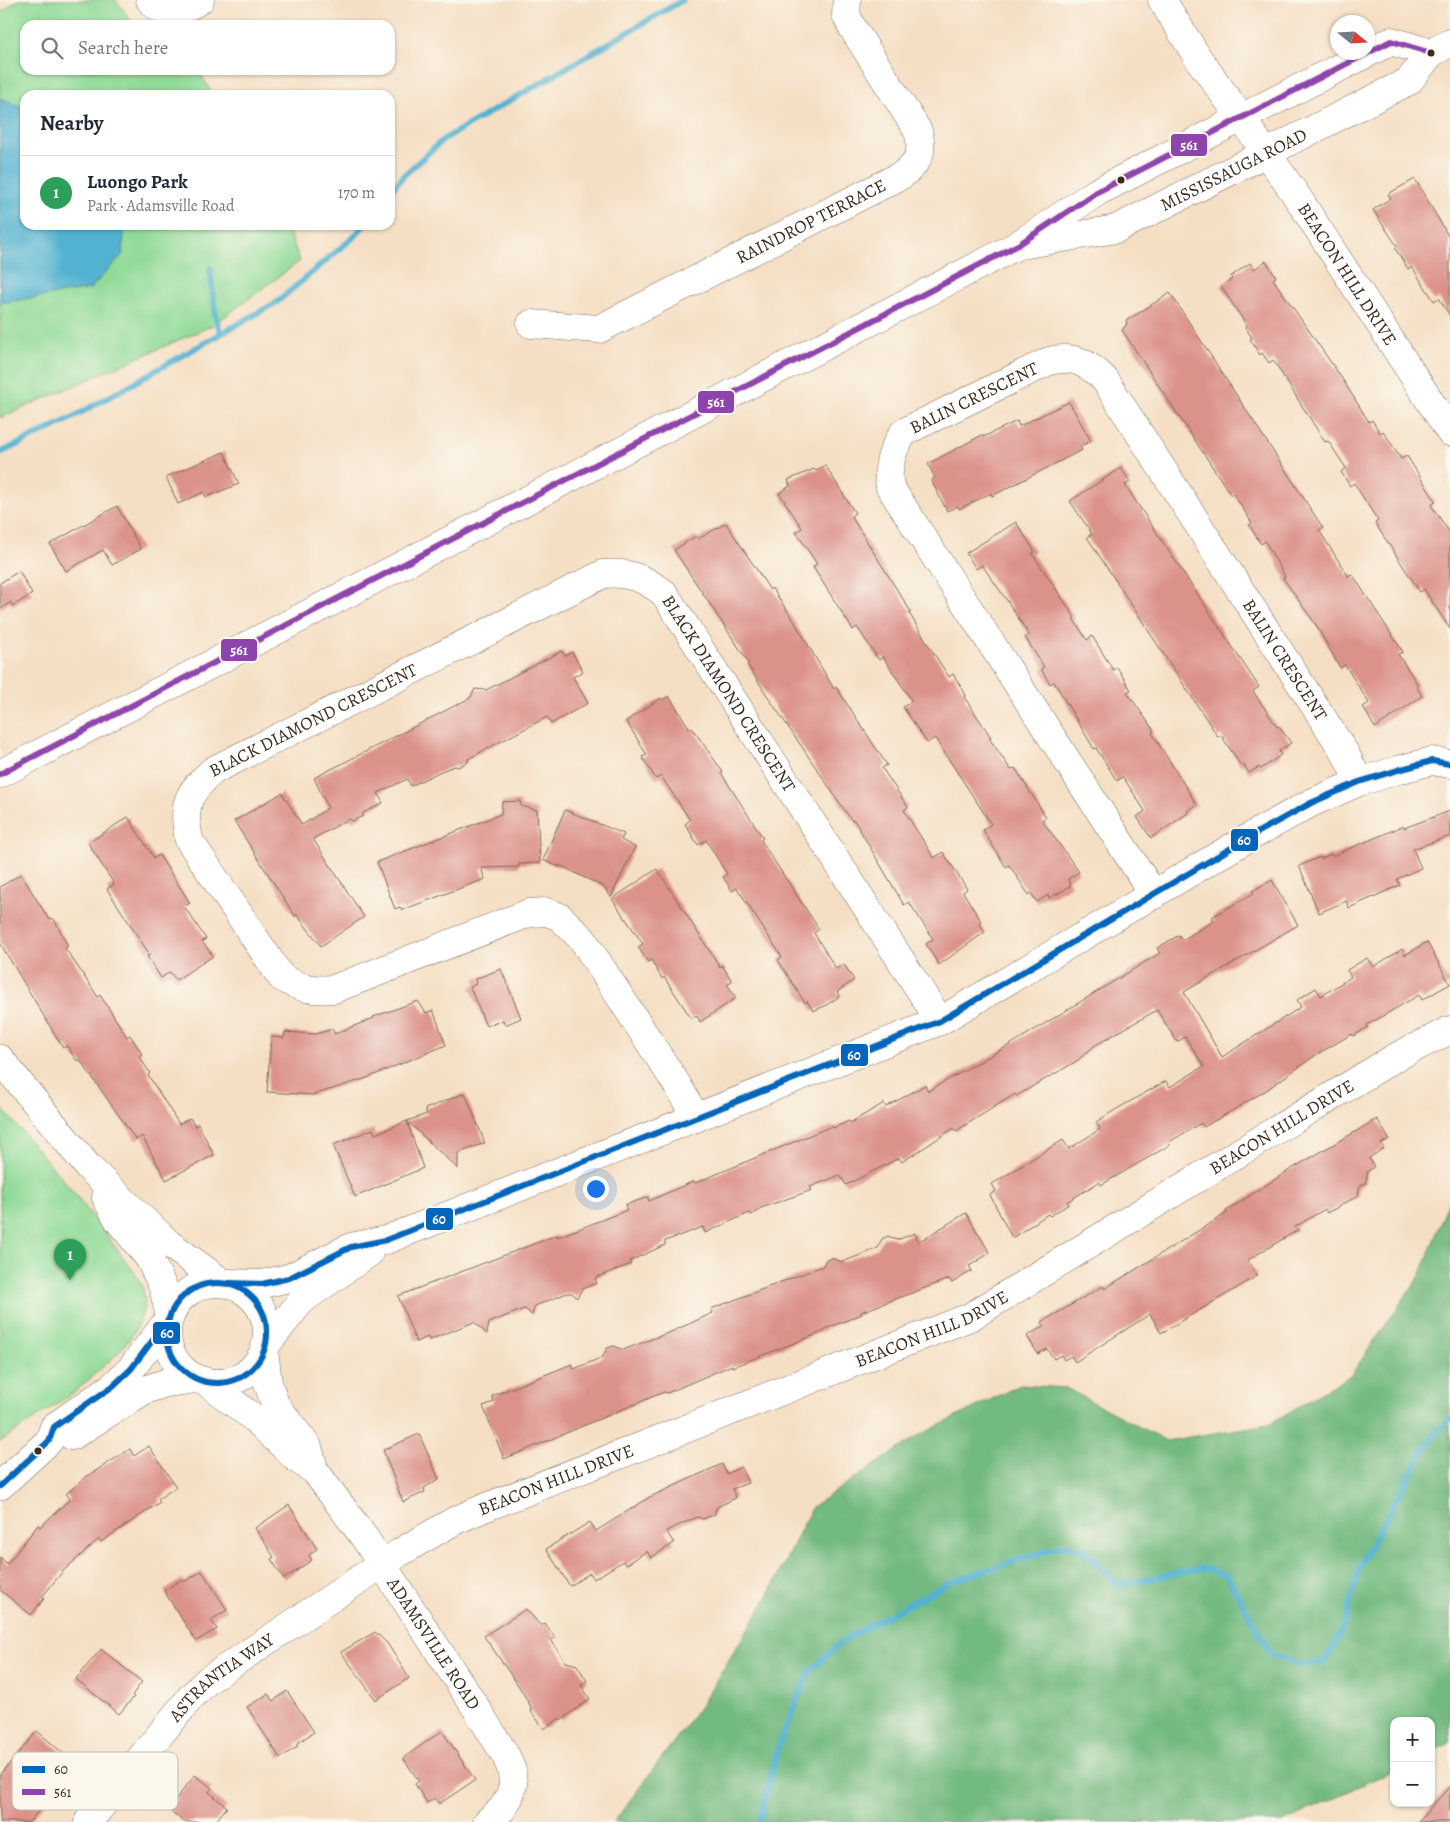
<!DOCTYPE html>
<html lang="en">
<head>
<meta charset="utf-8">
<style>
  :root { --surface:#fff; --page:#f2f2f3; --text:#1f2937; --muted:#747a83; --line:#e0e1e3; --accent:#c8321e }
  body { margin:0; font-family:Alegreya,serif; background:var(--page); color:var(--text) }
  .controls { position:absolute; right:15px; bottom:15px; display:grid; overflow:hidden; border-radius:10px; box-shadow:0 1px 4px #0004 }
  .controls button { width:45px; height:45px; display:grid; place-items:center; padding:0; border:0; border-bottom:1px solid var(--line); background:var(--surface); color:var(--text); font:25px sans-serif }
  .compass { position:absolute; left:1330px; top:15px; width:45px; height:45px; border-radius:50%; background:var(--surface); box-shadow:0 1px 4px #0004; rotate:108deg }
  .you { position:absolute; left:595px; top:1188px; width:18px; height:18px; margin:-12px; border:4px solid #fff; border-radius:50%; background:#1a73e8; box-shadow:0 0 0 8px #1a73e833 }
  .badge { display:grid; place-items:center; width:32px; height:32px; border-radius:50%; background:var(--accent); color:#fff; font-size:16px; font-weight:700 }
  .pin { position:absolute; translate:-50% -41px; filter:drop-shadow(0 1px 2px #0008) }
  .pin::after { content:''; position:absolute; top:26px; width:18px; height:15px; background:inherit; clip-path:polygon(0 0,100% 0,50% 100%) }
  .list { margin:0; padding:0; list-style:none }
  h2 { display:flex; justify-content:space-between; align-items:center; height:65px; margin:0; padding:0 20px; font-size:21px }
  h2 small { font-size:16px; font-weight:400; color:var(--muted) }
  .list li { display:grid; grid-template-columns:32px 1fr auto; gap:15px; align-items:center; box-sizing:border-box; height:75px; padding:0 20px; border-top:1px solid var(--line) }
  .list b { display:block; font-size:19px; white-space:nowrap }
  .list p { margin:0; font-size:16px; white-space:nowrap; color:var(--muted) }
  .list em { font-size:16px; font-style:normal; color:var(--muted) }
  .icon { flex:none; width:28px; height:28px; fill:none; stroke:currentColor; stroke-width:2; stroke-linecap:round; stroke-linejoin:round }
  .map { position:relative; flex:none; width:1450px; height:1822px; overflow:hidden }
  .search { position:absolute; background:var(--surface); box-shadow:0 1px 4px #0004; left:20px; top:20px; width:375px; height:55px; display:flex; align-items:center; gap:12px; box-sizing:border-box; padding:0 18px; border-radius:15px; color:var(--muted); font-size:19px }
  .panel { position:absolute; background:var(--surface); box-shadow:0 1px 4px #0004; left:20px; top:90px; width:375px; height:140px; border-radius:15px }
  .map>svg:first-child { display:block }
</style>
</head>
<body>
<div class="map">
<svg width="1450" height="1822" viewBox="0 0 1450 1822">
  <rect width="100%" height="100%" fill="#fbf7ec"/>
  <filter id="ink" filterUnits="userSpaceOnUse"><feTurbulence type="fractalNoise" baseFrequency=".02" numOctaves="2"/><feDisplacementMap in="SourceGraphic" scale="10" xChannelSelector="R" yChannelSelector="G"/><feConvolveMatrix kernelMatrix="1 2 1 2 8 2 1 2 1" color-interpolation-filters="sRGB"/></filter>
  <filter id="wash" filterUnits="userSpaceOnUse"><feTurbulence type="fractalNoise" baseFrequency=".0096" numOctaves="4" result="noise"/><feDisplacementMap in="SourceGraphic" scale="20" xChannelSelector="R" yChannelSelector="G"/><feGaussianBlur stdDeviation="1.12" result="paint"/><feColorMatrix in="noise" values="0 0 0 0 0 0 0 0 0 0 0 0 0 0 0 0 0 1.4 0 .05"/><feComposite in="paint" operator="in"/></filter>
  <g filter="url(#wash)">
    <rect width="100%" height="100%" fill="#f5dfc4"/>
    <!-- green -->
    <g fill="#8fda97" stroke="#65825a">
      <path d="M18,0H116L134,25H25V70H198L213,95H25V225H286L300,261L213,325L0,418V9L2,12Z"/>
      <path d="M0,1106L73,1191L135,1273L143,1288L145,1302L140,1322L132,1336L117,1354L76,1391L0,1442Z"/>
    </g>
    <!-- forest -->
    <path fill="#73ba80" stroke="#57724f" d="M1450,1198V1743L1431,1752V1721H1394V1770L1283,1822H614L701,1705L767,1598L812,1507L918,1436L1020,1385L1066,1388L1166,1441L1269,1424L1351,1375L1421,1274Z"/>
    <!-- water -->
    <path fill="#52b2d1" stroke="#466e78" d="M0,98L25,108V225H125L122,255L90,289L0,303Z"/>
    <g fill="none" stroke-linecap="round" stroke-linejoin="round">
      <!-- stream -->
      <g stroke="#52b2d1" stroke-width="6">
        <path d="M390,192L405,174L444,139L683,0"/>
        <path d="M210,268L216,318L221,334"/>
        <path d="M0,453L68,420L277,302L355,236L364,225"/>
        <path d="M759,1822L779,1745L809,1672L845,1639L950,1582L1065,1545L1084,1550L1118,1585L1203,1568L1227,1576L1271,1654L1301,1665L1325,1662L1344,1626L1360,1565L1427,1444L1450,1419"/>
      </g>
    </g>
    <g id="blocks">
      <!-- building -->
      <g fill="#db928b">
        <path d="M1415,179L1450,239V316L1439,298L1434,301L1412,267L1408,269L1395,248L1397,246L1373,210L1391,198L1388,194Z"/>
        <path d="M1266,261L1276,277L1273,279L1341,377L1369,422L1372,420L1380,433L1383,431L1401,459L1407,456L1436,502L1431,505L1450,533V629L1424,589L1420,592L1375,523L1378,521L1354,483L1350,486L1341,472L1346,468L1328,441L1325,442L1273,360L1269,363L1262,353L1260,355L1250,339L1252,338L1245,327L1247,326L1221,286L1232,279L1230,277L1250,263L1254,269Z"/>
        <path d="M1170,293L1323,528L1319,530L1348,576L1352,574L1403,652L1398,654L1418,685L1416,686L1422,696L1375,728L1363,707L1369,703L1345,665L1340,668L1316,625L1283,578L1285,577L1265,541L1261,544L1249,525L1252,523L1233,493L1231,495L1122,330L1127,324L1126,321Z"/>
        <path d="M1069,402L1091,441L1080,446L1082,450L992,496L991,493L959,509L958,506L947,511L931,480L935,478L928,464L982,435L983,437L1017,421L1019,426Z"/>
        <path d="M224,452L239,484L206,497L204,492L178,504L166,477Z"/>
        <path d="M825,465L855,513L851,516L911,612L909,613L931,649L949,677L953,674L966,695L964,697L991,737L989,738L1011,770L1015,768L1046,817L1042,820L1079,872L1068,879L1071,885L1064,890L1049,898L1048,895L1037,902L1031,893L1029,895L1009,865L1006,867L983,830L991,824L935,738L927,743L903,707L912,701L883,657L879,660L857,627L853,630L813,567L817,564L796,532L802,528L779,493L790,486L788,480L814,469L816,471Z"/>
        <path d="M1121,468L1130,482L1125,485L1259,687L1253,691L1277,727L1279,726L1291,743L1279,751L1281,755L1261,769L1259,767L1249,773L1243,764L1241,766L1221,735L1218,737L1087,537L1092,534L1070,501Z"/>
        <path d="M117,506L141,549L112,565L103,550L66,571L50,544Z"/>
        <path d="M1016,522L1035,552L1032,553L1074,616V620L1087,640L1092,636L1113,670L1117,667L1131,690L1127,692L1154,731L1152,733L1197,805L1187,811L1188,813L1151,838L1137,817L1145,811L1123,777L1117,781L1096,748L1094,749L1054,682L1050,684L1041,669L1044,667L1025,637L1029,635L1008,602L982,565L976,569L966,553Z"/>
        <path d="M726,523L770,590L772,588L794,621L834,689L836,687L887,765L882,768L908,807L904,810L934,858L943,852L967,889L963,892L981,921L979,922L985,932L939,965L926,944L933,939L909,902L904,905L854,820L852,821L825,781L772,703L747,664L749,663L674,550L696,536L698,539Z"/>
        <path d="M19,571L32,594L13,606L11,602L0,609V583Z"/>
        <path d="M562,651L565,656L572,652L583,671L573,677L588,703L551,724L547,717L468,759V762L458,767L455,766L441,771L411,786L407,779L378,793L383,803L363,813V816L353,821L349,819L313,839L364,917L321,946L297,915L295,916L234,821L282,793L302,825L328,808L314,778L470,698L475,689L486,690Z"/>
        <path d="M669,696L690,729L692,728L723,772L721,773L763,838L761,840L765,847L819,929L814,933L836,969L844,964L854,980L837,992L840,996L825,1006L813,1011L807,1001L805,1003L778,960L782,957L737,888L732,891L723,877L727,874L706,840L698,845L685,824L690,820L661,776L656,779L642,757L647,755L626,721L661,698L662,700Z"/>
        <path d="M520,801L521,806L537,810L540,863L519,864V867L481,868L485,879L402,910L400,907L395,909L377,862L501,814L502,802Z"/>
        <path d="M565,810L624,834L621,840L635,847L611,897L604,887L559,865V867L543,860Z"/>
        <path d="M1450,811V836L1413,849L1421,868L1397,879L1400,885L1349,908L1346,901L1319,913L1299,866L1320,857L1321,859L1331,854L1332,856L1403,826L1404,828Z"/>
        <path d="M128,817L154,858L159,855L190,903L184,906L206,939L202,941L213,956L176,980L170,972L161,978L147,956L150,955L107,889L114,884L88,843Z"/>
        <path d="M657,869L720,967L722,965L732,981L727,984L736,998L700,1022L697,1016L691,1018L664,977L662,979L651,960L648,962L638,947L643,944L612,899Z"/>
        <path d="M21,874L48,918L54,919L68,946L65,948L98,997L100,995L127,1037L130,1035L133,1040L142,1054L139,1056L150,1073L148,1075L179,1124L190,1118L195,1126L198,1124L214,1155L166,1180L142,1136L136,1140L80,1060L77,1061L67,1046L63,1048L0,943V887Z"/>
        <path d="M1272,880L1298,925L1184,992L1222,1057L1301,1007L1297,1000L1316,988L1321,996L1351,977L1347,970L1367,958L1373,967L1402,949L1405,955L1427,942L1450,984L1422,1000L1419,995L1367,1025L1368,1027L1353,1036L1352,1034L1316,1055L1265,1091L1204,1127L1201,1123L1169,1142L1170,1145L1151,1156L1101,1185L1099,1182L1067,1202L1069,1204L1050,1216L1048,1214L1012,1238L990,1195L996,1191L992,1184L1063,1140L1069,1149L1100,1129L1096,1122L1115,1110L1166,1081L1170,1087L1204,1066L1185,1037L1177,1042L1157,1010L1094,1046L1077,1061L1016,1096L1015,1094L956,1131L954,1128L902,1162L899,1158L846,1185L840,1175L810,1187L812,1190L761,1208L752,1215L749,1213L705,1233L703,1227L665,1241V1245L630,1261L631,1264L595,1278L597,1283L582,1289L577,1298L572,1293H567L535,1306L532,1315L525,1309L521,1310L489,1323L487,1334L474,1322L429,1340L428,1337L416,1342L398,1296L557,1235V1237L576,1230L627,1210L625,1205L648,1197L649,1201L694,1181L695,1183L832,1126L833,1128L849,1121L850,1123L884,1103L886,1107L925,1085L928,1091L1013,1043L1160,953L1157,948L1179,935L1182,940L1214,921L1212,917L1254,893L1252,891Z"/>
        <path d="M501,969L521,1018L505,1025L503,1020L486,1026L470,987L476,984L475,979Z"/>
        <path d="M418,1001L426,1013L433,1010L446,1045L367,1078L313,1095L267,1092L271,1037L284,1038L285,1032L316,1034L333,1029L334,1034L374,1018L373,1017Z"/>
        <path d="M465,1093L485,1143L458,1153V1169L407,1121L427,1114L425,1109Z"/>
        <path d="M1377,1119L1389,1139L1381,1144L1384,1148L1369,1158L1374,1167L1368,1171L1365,1184L1360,1186L1358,1196L1327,1213L1325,1209L1295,1227L1298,1230L1248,1260L1257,1276L1161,1333L1150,1314L1075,1362L1071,1356L1064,1360L1061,1355L1054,1359L1047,1349L1038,1354L1027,1336L1044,1326L1042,1322L1103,1286L1104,1289L1227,1213L1226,1211L1288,1171Z"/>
        <path d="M407,1121L423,1168L355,1197L333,1145L373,1129L375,1134Z"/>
        <path d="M966,1213L990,1253L969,1266L972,1271L952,1283L949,1279L861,1312L862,1314L825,1329V1331L732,1367V1365L667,1393L664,1392L504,1459L483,1406L494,1402L492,1396L572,1364L574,1369L603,1357L607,1348L614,1346L623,1350L673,1331L713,1313L711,1309L823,1266L825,1261L832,1258L842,1262L866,1253L878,1248L882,1239L888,1236L897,1240L915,1233L918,1242Z"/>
        <path d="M419,1434L439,1479L424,1488L425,1492L403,1502L383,1450Z"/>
        <path d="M149,1446L176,1487L158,1499L160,1502L101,1542L99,1539L63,1571L42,1597L44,1599L31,1615L0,1590V1557L7,1564L38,1525L40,1527L70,1499L66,1494L86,1477L130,1449L134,1456Z"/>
        <path d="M722,1464L727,1474L741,1467L748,1483L732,1489L736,1498L717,1507L714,1515L703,1519L697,1517L666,1531L674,1543L651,1558L647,1551L626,1565L623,1561L594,1579L590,1573L570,1586L546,1549L590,1522L596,1531L650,1497Z"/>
        <path d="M289,1505L317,1549L309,1555L312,1560L284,1579L271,1559L274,1557L255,1528Z"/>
        <path d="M202,1571L227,1610L211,1620L217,1629L196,1641L164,1591L182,1579L184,1582Z"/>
        <path d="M526,1609L541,1626L545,1623L555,1638L551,1640L566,1662L577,1665L587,1681L581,1685L590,1699L561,1720L560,1718L544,1729L530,1710L532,1709L522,1691L484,1636Z"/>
        <path d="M375,1632L387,1643L409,1678L376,1700L341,1652Z"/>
        <path d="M101,1649L142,1682L132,1695L134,1697L119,1714L76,1679Z"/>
        <path d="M287,1691L314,1732L296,1744L298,1746L280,1758L247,1707L268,1694L273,1701Z"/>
        <path d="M37,1731L72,1761L56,1783L60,1786L29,1822H0V1775Z"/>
        <path d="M442,1731L475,1780L439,1804L435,1798L427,1803L415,1784L419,1781L403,1758Z"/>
        <path d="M195,1775L212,1788L209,1792L227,1807L215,1822H184L168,1809Z"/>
        <path d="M1450,1786V1822H1418Z"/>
      </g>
    </g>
  </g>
  <g filter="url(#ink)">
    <use href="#blocks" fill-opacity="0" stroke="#7c6958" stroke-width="1"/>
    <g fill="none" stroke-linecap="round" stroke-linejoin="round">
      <defs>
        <g id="minor">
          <path d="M150,0C163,18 186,9 200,0"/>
          <path id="s1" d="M1162,0L1198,58L1294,192L1450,432"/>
          <path id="s2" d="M531,324L599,329L902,175C919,162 924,152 918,131L852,27L846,15L847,0"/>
          <path id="s3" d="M1154,895L890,487C886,466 892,450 904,432L1049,361C1073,355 1089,363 1105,380L1345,753L1359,782"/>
          <path d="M0,1059L89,1168L168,1243L223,1283"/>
          <path id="s4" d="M696,1118L678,1086L583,940L560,917L547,912L529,913L334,989C313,991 299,988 281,977L189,840C182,804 187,793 214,770L603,574C628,571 645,579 664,593L940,1021"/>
          <path d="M106,1198L119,1221L149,1258L163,1287L170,1317"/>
          <circle cx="217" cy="1333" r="50"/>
          <path d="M229,1283L262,1284L289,1278L351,1247L386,1240L940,1021L1253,835L1311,803L1359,782L1398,770L1432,761L1450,764"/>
          <path d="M266,1345L302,1300L369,1253"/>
          <path d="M264,1350L268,1383L275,1404L308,1447L313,1465"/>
          <path id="s5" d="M205,1381L255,1419L297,1459L315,1471L364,1537L476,1708L506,1756L512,1771L513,1785L509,1798L502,1809L487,1822"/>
          <path d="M72,1436L145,1390L165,1383L196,1379"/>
          <path d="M0,1486L49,1441L54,1427L113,1386L131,1369L168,1320"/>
          <path id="s6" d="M88,1822L191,1697L208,1680L399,1553L454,1521L484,1508L970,1317L1396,1057L1450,1030"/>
        </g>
        <g id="major">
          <path id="s7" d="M1027,244L1116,229L1409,81L1431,53L1450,43"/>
          <path d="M0,774L1018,245L1097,192L1391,41L1431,53"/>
        </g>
      </defs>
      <!-- minor casing -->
      <use href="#minor" stroke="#7c6958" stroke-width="29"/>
      <!-- major casing -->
      <use href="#major" stroke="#7c6958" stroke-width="29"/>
      <!-- minor -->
      <use href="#minor" stroke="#fff" stroke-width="28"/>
      <!-- major -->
      <use href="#major" stroke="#fff" stroke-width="28"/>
      <defs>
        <g id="bus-1">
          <circle cx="217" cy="1333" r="50"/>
          <path d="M229,1283L262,1284L289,1278L351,1247L386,1240L940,1021L1253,835L1311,803L1359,782L1398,770L1432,761L1450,764"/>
          <path d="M0,1486L49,1441L54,1427L113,1386L131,1369L168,1320"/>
        </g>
        <path id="bus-2" d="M0,774L1018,245L1097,192L1391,41L1431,53"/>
      </defs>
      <!-- bus-1 casing -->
      <use href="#bus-1" stroke="#fbf7ec" stroke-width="10"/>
      <!-- bus-2 casing -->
      <use href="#bus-2" stroke="#fbf7ec" stroke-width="10"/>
      <!-- bus-1 -->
      <use href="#bus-1" stroke="#0065bd" stroke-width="6"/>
      <!-- bus-2 -->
      <use href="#bus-2" stroke="#8e44ad" stroke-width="6"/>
    </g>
  </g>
  <!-- markers -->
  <g fill="#3b2a1e" stroke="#fbf7ec" stroke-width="2">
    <circle cx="1431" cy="53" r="4.5"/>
    <circle cx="1121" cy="180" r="4.5"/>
    <circle cx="38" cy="1451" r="4.5"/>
  </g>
  <g text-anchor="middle" stroke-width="4" stroke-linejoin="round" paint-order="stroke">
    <!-- street labels -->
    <g font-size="18" fill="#3b2a1e" stroke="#fbf7ec">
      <text dy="6" stroke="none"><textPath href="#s7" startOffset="222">MISSISSAUGA ROAD</textPath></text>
      <text dy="6" stroke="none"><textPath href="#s2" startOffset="306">RAINDROP TERRACE</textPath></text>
      <text dy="6" stroke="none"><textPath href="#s1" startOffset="331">BEACON HILL DRIVE</textPath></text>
      <text dy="6" stroke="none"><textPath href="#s3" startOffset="622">BALIN CRESCENT</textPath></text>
      <text dy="6" stroke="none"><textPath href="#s3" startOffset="1101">BALIN CRESCENT</textPath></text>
      <text dy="6" stroke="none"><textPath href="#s4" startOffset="1406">BLACK DIAMOND CRESCENT</textPath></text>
      <text dy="6" stroke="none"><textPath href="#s4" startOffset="896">BLACK DIAMOND CRESCENT</textPath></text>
      <text dy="6" stroke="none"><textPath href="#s6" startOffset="1399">BEACON HILL DRIVE</textPath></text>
      <text dy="6" stroke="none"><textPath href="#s6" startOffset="994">BEACON HILL DRIVE</textPath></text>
      <text dy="6" stroke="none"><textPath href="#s6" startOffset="589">BEACON HILL DRIVE</textPath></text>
      <text dy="6" stroke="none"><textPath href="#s5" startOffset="352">ADAMSVILLE ROAD</textPath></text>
      <text dy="6" stroke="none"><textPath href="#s6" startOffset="198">ASTRANTIA WAY</textPath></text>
    </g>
  </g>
  <!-- legend -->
  <rect x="12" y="1752" width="166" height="58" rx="8" fill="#fbf7ec" stroke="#c1baae" stroke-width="1"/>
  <rect x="22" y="1766" width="23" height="7" fill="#0065bd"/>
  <rect x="22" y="1789" width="23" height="6" fill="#8e44ad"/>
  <g font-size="14" fill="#3b2a1e">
    <text x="54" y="1774">60</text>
    <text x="54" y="1797">561</text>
  </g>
  <g stroke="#fbf7ec" stroke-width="2">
    <rect x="1170" y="133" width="38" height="24" rx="5" fill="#8e44ad"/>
    <rect x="697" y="390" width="38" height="24" rx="5" fill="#8e44ad"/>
    <rect x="220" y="638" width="38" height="24" rx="5" fill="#8e44ad"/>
    <rect x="1230" y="828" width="29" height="24" rx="5" fill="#0065bd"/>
    <rect x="840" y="1043" width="29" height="24" rx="5" fill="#0065bd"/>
    <rect x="425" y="1207" width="29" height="24" rx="5" fill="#0065bd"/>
    <rect x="152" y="1321" width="29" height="24" rx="5" fill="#0065bd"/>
  </g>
  <g font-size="14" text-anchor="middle" font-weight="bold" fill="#fff">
    <text x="1189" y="150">561</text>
    <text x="716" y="407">561</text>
    <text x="239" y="655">561</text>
    <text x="1244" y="845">60</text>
    <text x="854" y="1060">60</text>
    <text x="439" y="1224">60</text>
    <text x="167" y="1338">60</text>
  </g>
</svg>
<div class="controls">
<button>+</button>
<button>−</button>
</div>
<svg class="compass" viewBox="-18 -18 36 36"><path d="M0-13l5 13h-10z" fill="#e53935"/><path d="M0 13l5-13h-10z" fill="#747a83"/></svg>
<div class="you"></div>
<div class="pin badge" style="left:70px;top:1280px;background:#2e9e5b">1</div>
<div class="search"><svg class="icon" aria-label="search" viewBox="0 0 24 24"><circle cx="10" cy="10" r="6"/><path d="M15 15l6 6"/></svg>Search here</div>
<section class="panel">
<h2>Nearby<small></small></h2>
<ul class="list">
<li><span class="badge" style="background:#2e9e5b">1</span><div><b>Luongo Park</b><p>Park · Adamsville Road</p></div><em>170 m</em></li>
</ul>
</section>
</div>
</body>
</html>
